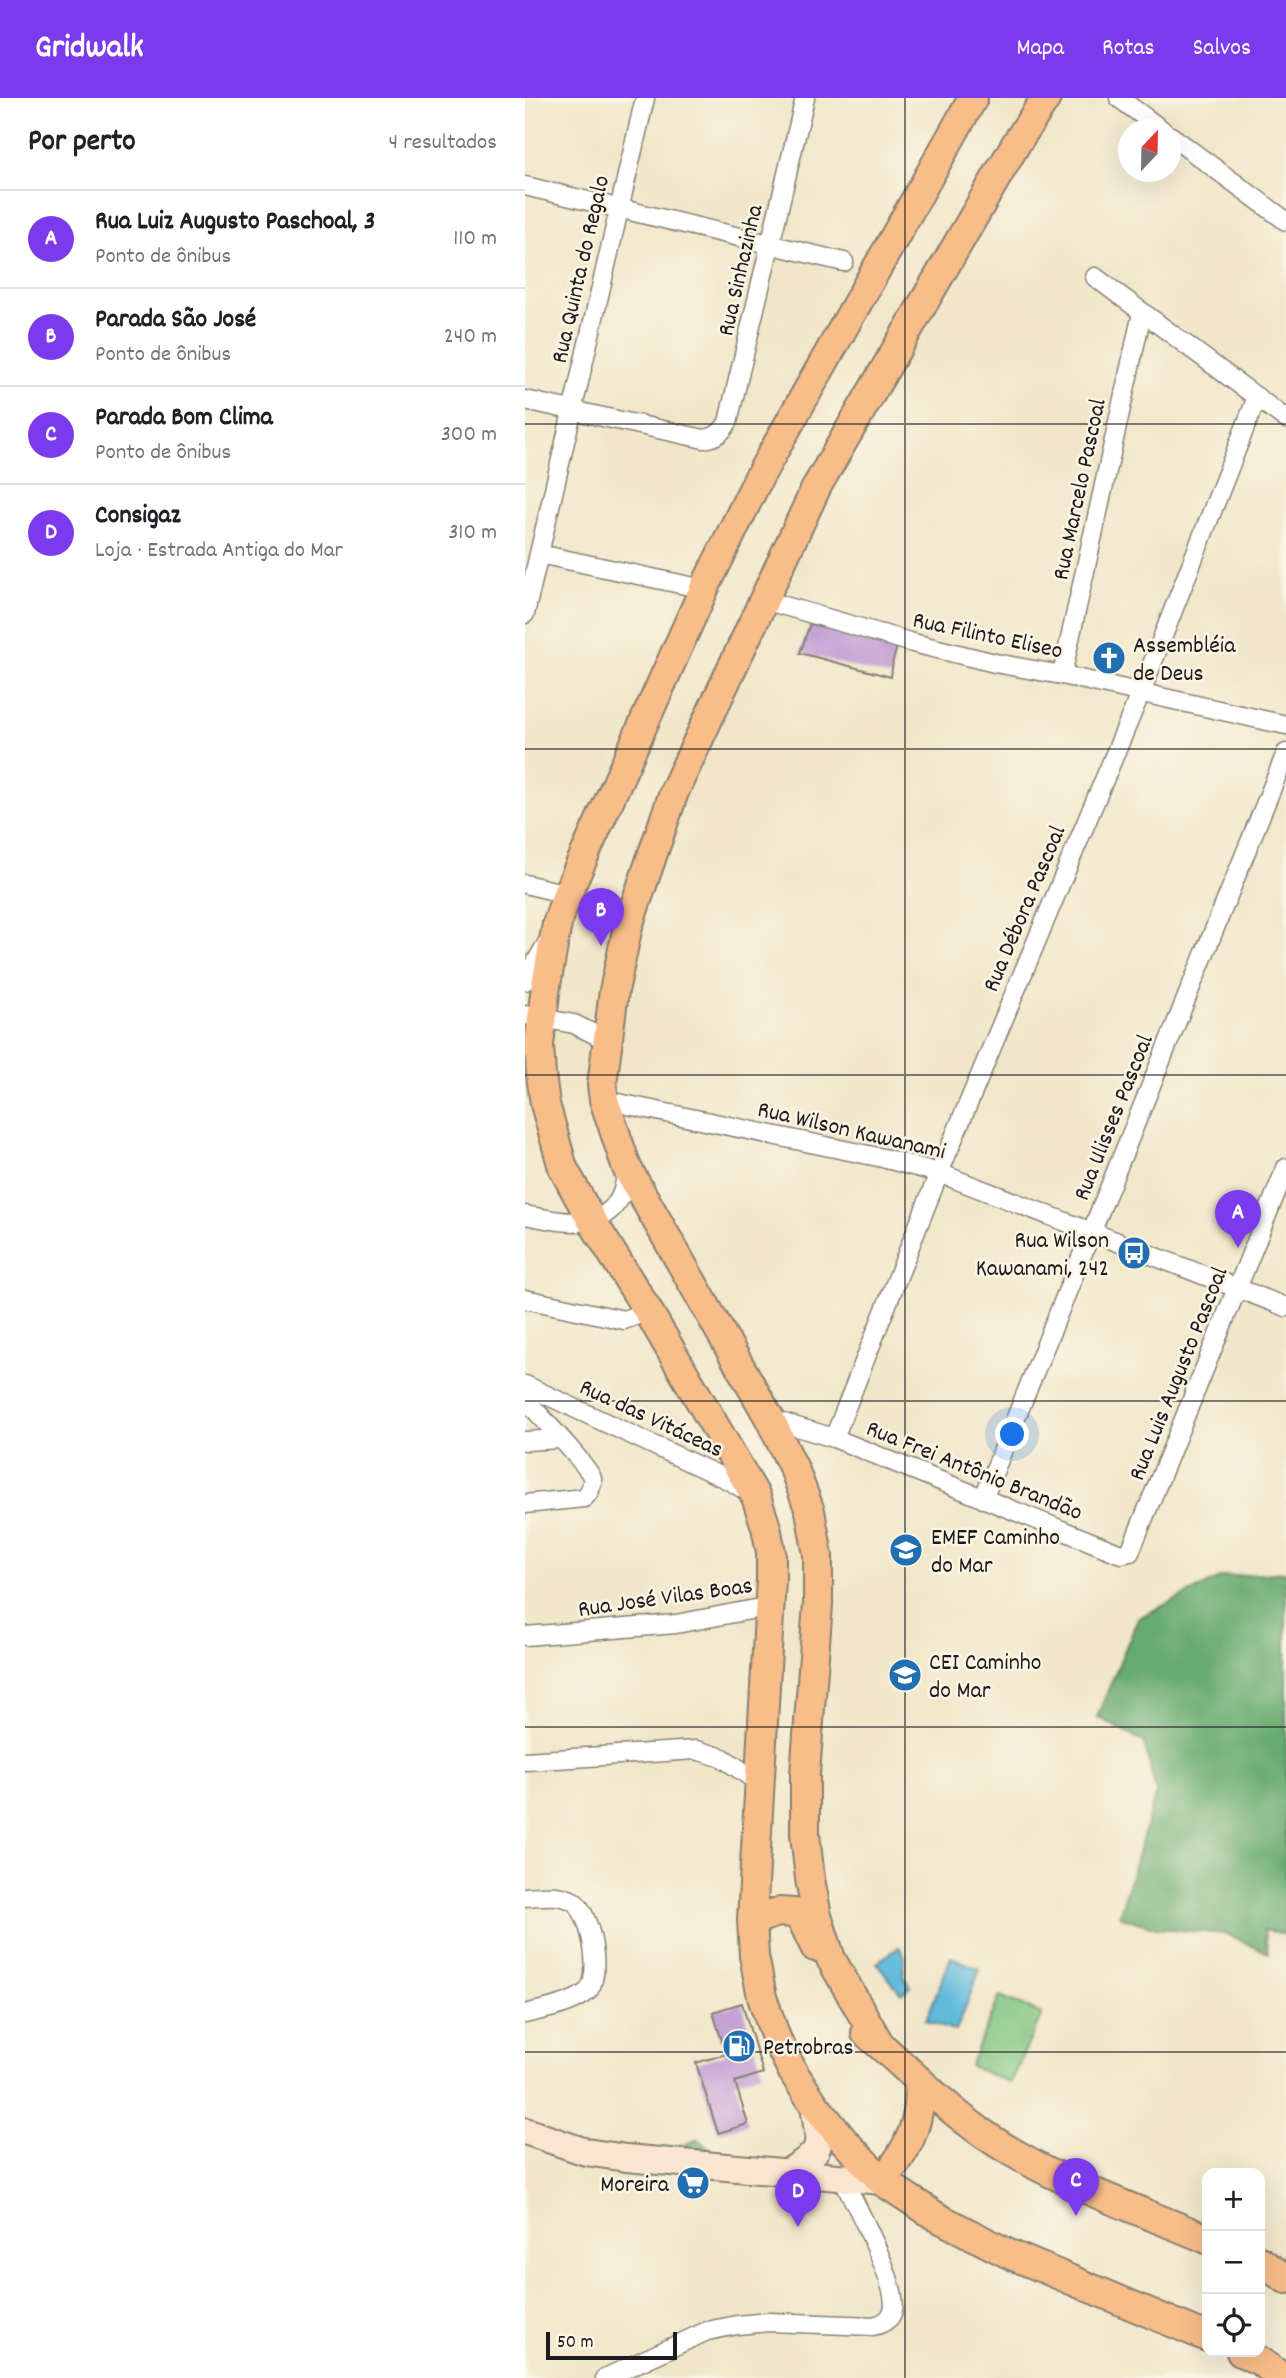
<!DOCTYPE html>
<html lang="pt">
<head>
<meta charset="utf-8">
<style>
  :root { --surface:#fff; --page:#f6f6f6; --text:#202124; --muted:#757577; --line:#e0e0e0; --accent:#7c3aed }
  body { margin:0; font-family:Dekko,sans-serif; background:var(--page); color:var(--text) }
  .controls { position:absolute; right:21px; bottom:21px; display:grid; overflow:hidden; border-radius:14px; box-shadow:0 7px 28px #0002 }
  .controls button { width:63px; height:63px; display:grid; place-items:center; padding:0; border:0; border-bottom:2px solid var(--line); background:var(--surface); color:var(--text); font:35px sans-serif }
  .compass { position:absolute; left:593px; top:21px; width:63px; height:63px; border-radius:50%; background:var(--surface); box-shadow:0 7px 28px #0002; rotate:22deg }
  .scale { position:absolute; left:21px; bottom:18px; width:131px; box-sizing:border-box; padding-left:7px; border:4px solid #1c1c1c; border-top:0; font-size:19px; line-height:24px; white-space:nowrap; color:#1c1c1c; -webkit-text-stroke:5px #fcf5e5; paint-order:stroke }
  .you { position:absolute; left:488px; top:1337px; width:24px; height:24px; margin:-18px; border:5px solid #fff; border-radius:50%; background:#1a73e8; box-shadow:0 0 0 10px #1a73e833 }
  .badge { display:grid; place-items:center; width:46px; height:46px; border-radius:50%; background:var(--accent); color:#fff; font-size:23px; font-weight:700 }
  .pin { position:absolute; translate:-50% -58px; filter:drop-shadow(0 2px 4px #0008) }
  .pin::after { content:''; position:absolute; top:37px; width:24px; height:21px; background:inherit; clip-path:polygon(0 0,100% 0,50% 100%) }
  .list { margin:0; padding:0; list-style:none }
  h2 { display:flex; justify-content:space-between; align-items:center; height:91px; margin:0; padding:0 28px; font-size:30px }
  h2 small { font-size:23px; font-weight:400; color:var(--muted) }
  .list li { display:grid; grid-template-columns:46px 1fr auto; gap:21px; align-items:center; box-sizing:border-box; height:98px; padding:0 28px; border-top:2px solid var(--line) }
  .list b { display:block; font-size:26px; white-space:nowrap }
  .list p { margin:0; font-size:23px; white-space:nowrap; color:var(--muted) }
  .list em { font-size:23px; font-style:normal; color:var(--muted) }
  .icon { flex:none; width:38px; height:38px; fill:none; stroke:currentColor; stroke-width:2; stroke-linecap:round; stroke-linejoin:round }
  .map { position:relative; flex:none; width:761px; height:2280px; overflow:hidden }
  header { display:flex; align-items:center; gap:42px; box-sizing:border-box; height:98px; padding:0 35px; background:var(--accent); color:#fff }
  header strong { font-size:33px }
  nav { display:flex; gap:38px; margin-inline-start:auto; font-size:24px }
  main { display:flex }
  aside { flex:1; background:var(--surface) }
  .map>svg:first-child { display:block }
</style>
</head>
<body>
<header>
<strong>Gridwalk</strong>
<nav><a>Mapa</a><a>Rotas</a><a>Salvos</a></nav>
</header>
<main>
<aside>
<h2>Por perto<small>4 resultados</small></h2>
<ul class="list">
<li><span class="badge">A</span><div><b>Rua Luiz Augusto Paschoal, 3</b><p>Ponto de ônibus</p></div><em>110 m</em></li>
<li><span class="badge">B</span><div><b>Parada São José</b><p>Ponto de ônibus</p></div><em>240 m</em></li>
<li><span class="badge">C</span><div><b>Parada Bom Clima</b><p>Ponto de ônibus</p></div><em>300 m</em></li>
<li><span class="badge">D</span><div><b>Consigaz</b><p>Loja · Estrada Antiga do Mar</p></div><em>310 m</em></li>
</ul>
</aside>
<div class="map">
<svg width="761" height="2280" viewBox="0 0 761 2280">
  <rect width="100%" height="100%" fill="#fcf5e5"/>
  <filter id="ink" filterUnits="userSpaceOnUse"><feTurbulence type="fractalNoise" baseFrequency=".0143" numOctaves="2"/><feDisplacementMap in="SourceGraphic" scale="14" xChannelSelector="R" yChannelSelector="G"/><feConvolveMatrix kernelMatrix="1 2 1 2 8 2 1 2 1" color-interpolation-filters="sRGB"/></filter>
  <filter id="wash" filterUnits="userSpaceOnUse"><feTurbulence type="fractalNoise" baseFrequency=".00686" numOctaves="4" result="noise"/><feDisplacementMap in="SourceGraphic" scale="28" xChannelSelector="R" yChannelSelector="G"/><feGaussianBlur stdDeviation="1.57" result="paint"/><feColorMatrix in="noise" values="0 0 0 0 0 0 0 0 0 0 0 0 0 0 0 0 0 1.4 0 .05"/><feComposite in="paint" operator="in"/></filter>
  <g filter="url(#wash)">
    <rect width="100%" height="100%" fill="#f1e6c9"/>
    <!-- green -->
    <path fill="#80c682" stroke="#4e714f" stroke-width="2" d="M475,1898L517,1916L485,1985L445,1968Z"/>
    <!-- forest -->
    <g fill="#68ab70" stroke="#426446" stroke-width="2">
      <path d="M761,1474V1836L739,1832L743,1855L701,1836L631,1830L594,1818L631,1695L619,1644L572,1619L613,1520L697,1479Z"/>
      <path d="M173,2041L186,2052L148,2051Z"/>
    </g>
    <!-- water -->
    <g fill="#5ebadc" stroke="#3d6b7c" stroke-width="2">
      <path d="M374,1849L380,1859L378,1878L386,1889L376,1896L352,1865Z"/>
      <path d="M426,1859L455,1871L431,1933L401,1922Z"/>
    </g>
    <g id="blocks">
      <!-- building -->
      <g fill="#bb93d3">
        <path d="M285,526L373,546L368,562L366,579L275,555Z"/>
        <path d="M217,1905L238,1975L210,1984L223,2026L193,2035L171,1965L201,1956L188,1914Z"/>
      </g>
    </g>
  </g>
  <g filter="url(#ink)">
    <use href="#blocks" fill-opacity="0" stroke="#868172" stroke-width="2"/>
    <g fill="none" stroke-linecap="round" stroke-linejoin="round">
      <defs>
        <g id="street">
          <path d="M594,0L637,32"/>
          <path d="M646,38L761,123"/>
          <path d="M0,88L319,164"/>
          <path d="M570,179L761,321"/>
          <path d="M0,302L179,341C191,339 197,335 203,324L280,0"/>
          <path d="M14,456L179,491"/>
          <path d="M239,502L388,545L470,565L537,577L761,627"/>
          <path d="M0,516L120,0"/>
          <path d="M537,577L617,215"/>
          <path d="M0,786L42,796"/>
          <path d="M0,883L22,845"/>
          <path d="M0,917L49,926L81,942"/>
          <path d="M79,1002L358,1060L414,1075L761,1209"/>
          <path d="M0,1117C28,1122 69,1134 90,1107C99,1097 100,1083 102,1070"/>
          <path d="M0,1201L99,1222L123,1213"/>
          <path d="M0,1287L203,1382L227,1396"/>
          <path d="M0,1301C10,1312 66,1372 67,1380C68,1388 65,1394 59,1400L0,1406"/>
          <path d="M245,1321L309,1340L596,1456L605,1454L761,1070"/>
          <path d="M309,1340L414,1075L616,594L732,299"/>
          <path d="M0,1343L35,1341"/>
          <path d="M458,1401L761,655"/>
          <path d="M0,1538L151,1526L246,1508"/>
          <path d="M0,1663L171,1652L198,1660L233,1684"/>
          <path d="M0,1799C16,1798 34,1795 48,1803C66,1814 78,1879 62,1894C46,1907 19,1911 0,1916"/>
          <path d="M80,2280L182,2233L212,2227L244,2224L348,2228C357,2226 366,2222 368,2212C375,2188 330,2106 318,2081"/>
        </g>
        <g id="secondary">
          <path d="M0,2033L61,2054L101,2060L357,2083"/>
          <path d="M263,2074C303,2050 294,2049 289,2006"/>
        </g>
        <g id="primary">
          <path d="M448,0L234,379L179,491L42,796L32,826L21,887L14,947L16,977L20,1006L38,1070L67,1123L123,1213L231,1399L241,1429L246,1454V1481L227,1822L229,1858L237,1899L251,1940L268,1974L289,2006L320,2044L357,2083L412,2119L482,2155L682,2239"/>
          <path d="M227,1822L254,1814L270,1815L278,1824L290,1849"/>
          <path d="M341,1935C383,1970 417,2008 463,2039C528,2083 610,2110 682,2141"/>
          <path d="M354,1945L306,1861L292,1818L285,1781L280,1736V1676L293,1506V1457L285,1413L270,1373L245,1321L102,1070L79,1002L77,987L89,893L103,828L149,694L292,388L492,44L521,0"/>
          <path d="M357,2083C381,2056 398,2022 394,1985"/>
          <path d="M735,2163L761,2181"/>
          <path d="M716,2254L735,2263L758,2280"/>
        </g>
      </defs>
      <!-- street casing -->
      <use href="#street" stroke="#868172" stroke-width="21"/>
      <!-- secondary casing -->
      <use href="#secondary" stroke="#868172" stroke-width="30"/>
      <!-- primary casing -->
      <use href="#primary" stroke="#868172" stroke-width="32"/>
      <!-- street -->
      <use href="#street" stroke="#fff" stroke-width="18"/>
      <!-- secondary -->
      <use href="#secondary" stroke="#fce5d0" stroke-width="26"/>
      <!-- primary -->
      <use href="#primary" stroke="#f8bd89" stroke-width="28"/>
    </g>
  </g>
  <!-- grid -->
  <path fill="none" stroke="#1c1c1c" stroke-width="2" stroke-opacity="0.55" d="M380,0V2280M0,326H761M0,651H761M0,977H761M0,1303H761M0,1629H761M0,1954H761"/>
  <!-- icons -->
  <defs>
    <symbol id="church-disc" viewBox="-11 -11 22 22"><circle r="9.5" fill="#1f6fb2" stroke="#fcf5e5"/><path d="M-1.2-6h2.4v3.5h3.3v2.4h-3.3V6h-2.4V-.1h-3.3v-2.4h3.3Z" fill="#fff"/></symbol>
    <symbol id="bus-disc" viewBox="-11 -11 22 22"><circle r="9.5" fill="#1f6fb2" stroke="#fcf5e5"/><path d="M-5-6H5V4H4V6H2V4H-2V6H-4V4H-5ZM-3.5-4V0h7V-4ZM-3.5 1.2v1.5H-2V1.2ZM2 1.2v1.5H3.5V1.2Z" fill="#fff"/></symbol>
    <symbol id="school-disc" viewBox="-11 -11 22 22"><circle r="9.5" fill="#1f6fb2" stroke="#fcf5e5"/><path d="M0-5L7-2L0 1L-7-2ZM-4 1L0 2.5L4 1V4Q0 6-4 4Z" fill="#fff"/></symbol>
    <symbol id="fuel-disc" viewBox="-11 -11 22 22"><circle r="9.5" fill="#1f6fb2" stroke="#fcf5e5"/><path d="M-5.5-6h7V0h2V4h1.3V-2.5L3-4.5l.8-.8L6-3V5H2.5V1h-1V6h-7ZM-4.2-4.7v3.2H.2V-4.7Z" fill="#fff"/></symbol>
    <symbol id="supermarket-disc" viewBox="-11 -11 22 22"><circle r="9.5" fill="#1f6fb2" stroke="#fcf5e5"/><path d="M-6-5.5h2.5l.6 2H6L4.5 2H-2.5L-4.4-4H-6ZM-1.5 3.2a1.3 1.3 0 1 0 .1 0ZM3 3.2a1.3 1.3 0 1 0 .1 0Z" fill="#fff"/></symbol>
  </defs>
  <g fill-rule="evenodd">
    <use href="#church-disc" x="565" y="541" width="38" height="38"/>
    <use href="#bus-disc" x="590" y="1136" width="38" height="38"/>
    <use href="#school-disc" x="362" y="1433" width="38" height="38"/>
    <use href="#school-disc" x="361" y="1558" width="38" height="38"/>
    <use href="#fuel-disc" x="195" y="1929" width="38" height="38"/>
    <use href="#supermarket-disc" x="149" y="2066" width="38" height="38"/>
  </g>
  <g text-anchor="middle" stroke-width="5" stroke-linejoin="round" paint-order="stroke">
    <!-- street labels -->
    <g font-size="24" fill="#1c1c1c" stroke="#fcf5e5">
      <text transform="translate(54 171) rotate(-77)" y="8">Rua Quinta do Regalo</text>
      <text transform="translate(214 172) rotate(-77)" y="8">Rua Sinhazinha</text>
      <text transform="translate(553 391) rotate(-78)" y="8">Rua Marcelo Pascoal</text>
      <text transform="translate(463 536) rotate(12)" y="8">Rua Filinto Eliseo</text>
      <text transform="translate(498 810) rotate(-67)" y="8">Rua Débora Pascoal</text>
      <text transform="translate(587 1019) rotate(-68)" y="8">Rua Ulisses Pascoal</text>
      <text transform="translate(327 1031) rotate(13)" y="8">Rua Wilson Kawanami</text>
      <text transform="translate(652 1275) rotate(-68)" y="8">Rua Luis Augusto Pascoal</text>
      <text transform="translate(127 1319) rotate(25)" y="8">Rua das Vitáceas</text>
      <text transform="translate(450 1371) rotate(22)" y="8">Rua Frei Antônio Brandão</text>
      <text transform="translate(140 1498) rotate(-8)" y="8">Rua José Vilas Boas</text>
    </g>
    <!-- poi labels -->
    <g font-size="24" fill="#1c1c1c" stroke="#fcf5e5" text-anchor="start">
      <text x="608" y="554">Assembléia<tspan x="608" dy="28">de Deus</tspan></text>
      <text x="584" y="1149" text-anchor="end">Rua Wilson<tspan x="584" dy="28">Kawanami, 242</tspan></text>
      <text x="406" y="1446">EMEF Caminho<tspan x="406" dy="28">do Mar</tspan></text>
      <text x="404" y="1571">CEI Caminho<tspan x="404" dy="28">do Mar</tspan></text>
      <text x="238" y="1956">Petrobras</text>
      <text x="144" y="2093" text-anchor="end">Moreira</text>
    </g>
  </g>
</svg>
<div class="controls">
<button>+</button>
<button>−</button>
<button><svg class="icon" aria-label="locate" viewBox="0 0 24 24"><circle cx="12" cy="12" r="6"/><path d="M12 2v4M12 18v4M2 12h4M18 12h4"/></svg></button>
</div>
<svg class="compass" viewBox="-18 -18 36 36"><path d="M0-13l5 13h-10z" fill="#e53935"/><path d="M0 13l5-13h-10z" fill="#757577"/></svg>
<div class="scale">50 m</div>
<div class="you"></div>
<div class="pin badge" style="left:713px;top:1150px">A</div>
<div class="pin badge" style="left:76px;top:848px">B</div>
<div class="pin badge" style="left:551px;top:2118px">C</div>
<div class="pin badge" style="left:273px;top:2129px">D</div>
</div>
</main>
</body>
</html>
